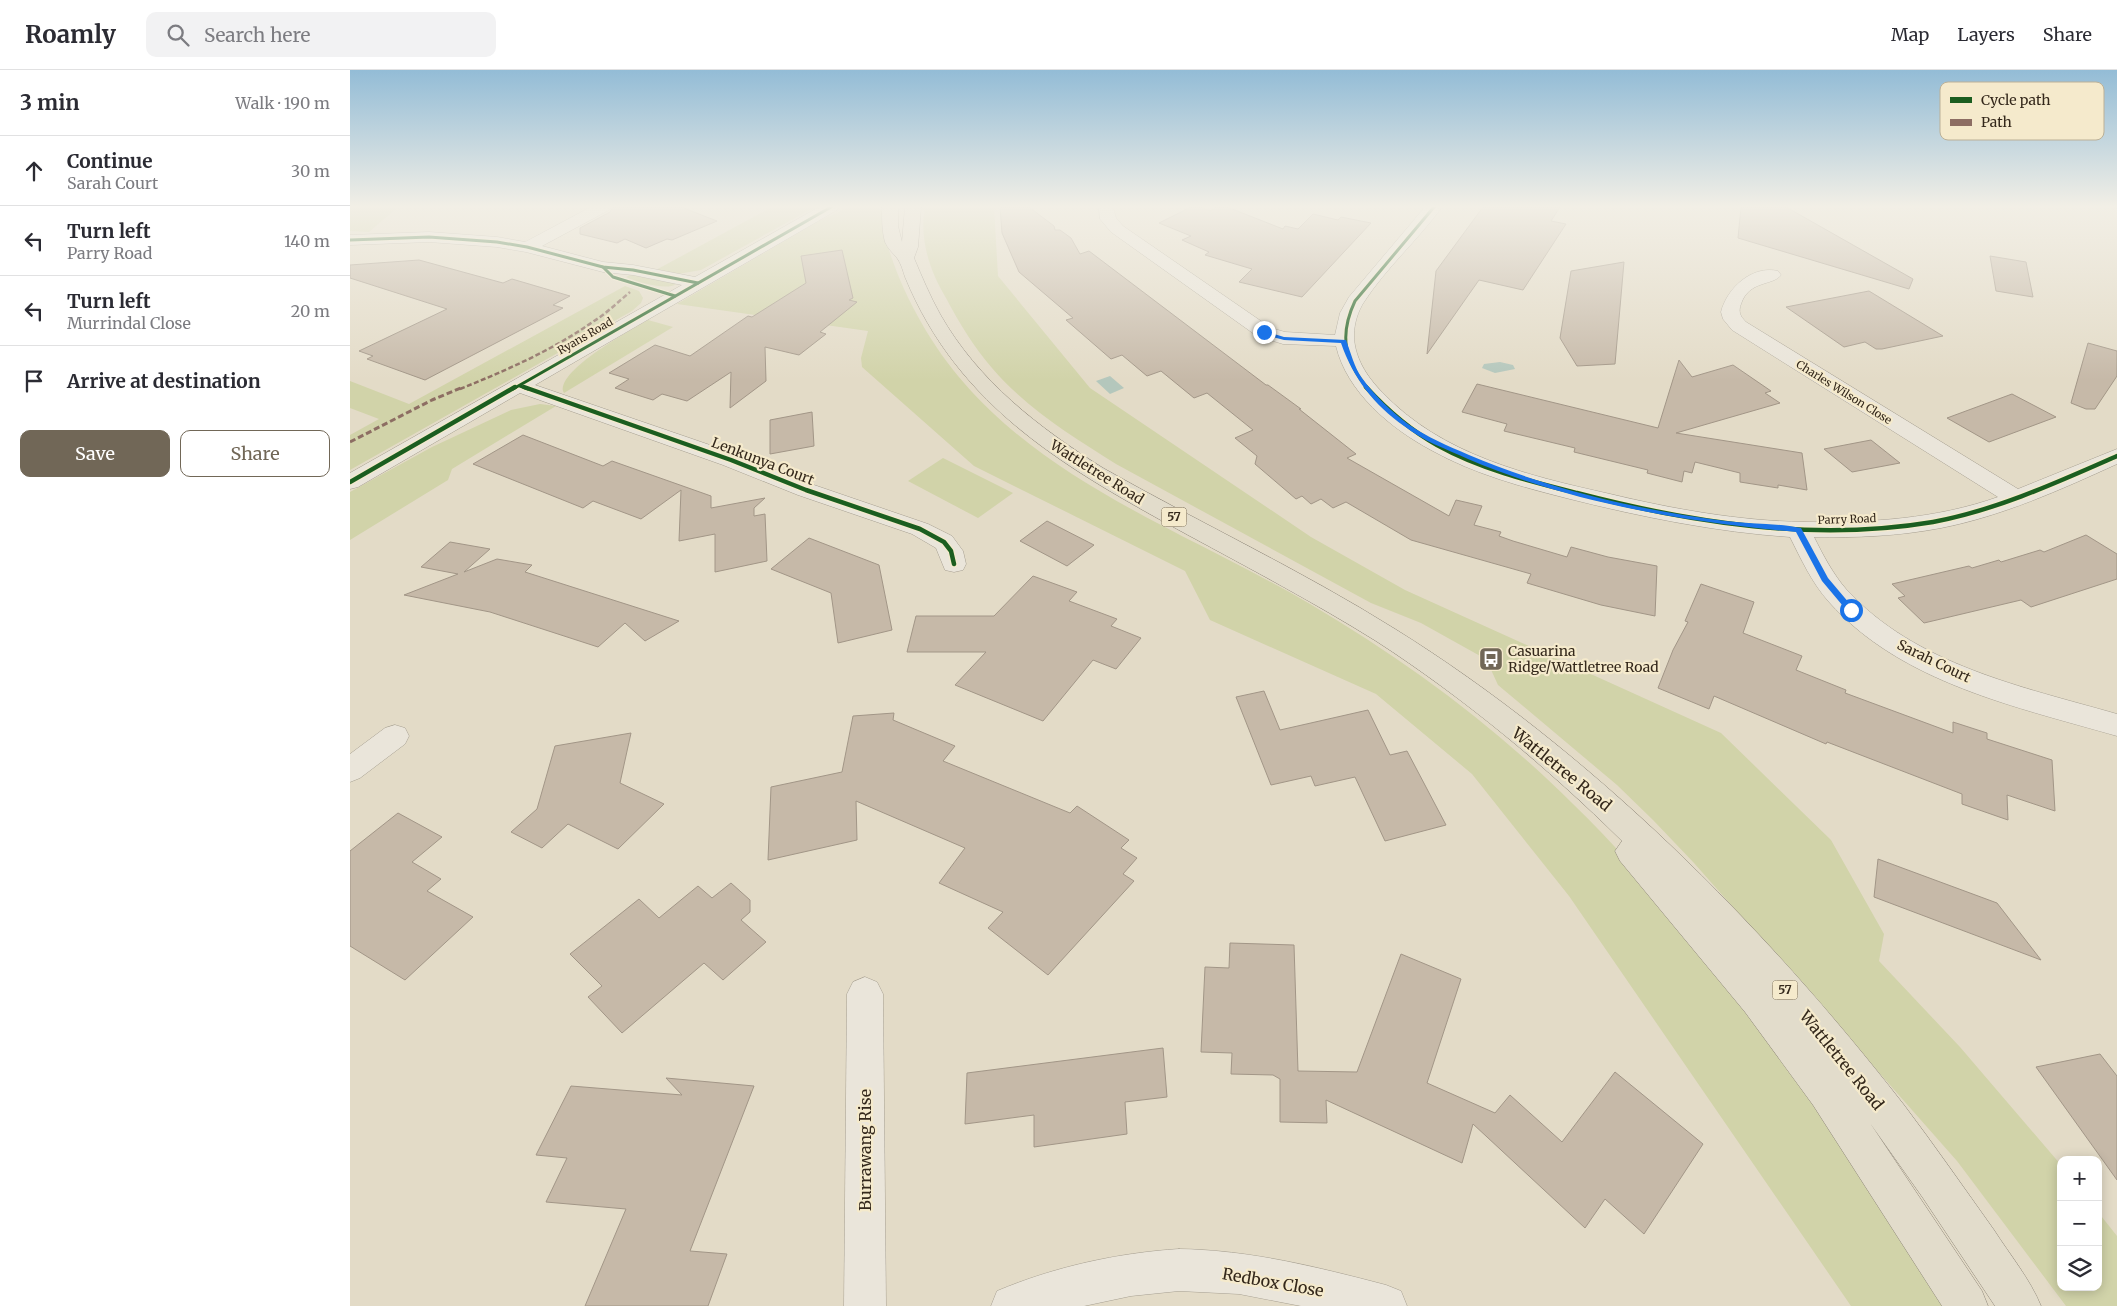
<!DOCTYPE html>
<html lang="en">
<head>
<meta charset="utf-8">
<style>
  :root { --surface:#fff; --page:#f2f2f3; --text:#2b2b33; --muted:#7c7c81; --line:#e1e1e2; --accent:#716757 }
  body { margin:0; font-family:Merriweather,serif; background:var(--page); color:var(--text) }
  .controls { position:absolute; right:15px; bottom:15px; display:grid; overflow:hidden; border-radius:10px; box-shadow:0 2px 12px #0003 }
  .controls button { width:45px; height:45px; display:grid; place-items:center; padding:0; border:0; border-bottom:1px solid var(--line); background:var(--surface); color:var(--text); font:25px sans-serif }
  .stop { position:absolute; width:15px; height:15px; margin:-11px; border:4px solid #1a73e8; border-radius:50%; background:#fff }
  .stop.end { background:#1a73e8; border-color:#fff; box-shadow:0 1px 5px #0008 }
  .list { margin:0; padding:0; list-style:none }
  h2 { display:flex; justify-content:space-between; align-items:center; height:65px; margin:0; padding:0 20px; font-size:21px }
  h2 small { font-size:16px; font-weight:400; color:var(--muted) }
  .list li { display:grid; grid-template-columns:32px 1fr auto; gap:15px; align-items:center; box-sizing:border-box; height:70px; padding:0 20px; border-top:1px solid var(--line) }
  .list b { display:block; font-size:19px; white-space:nowrap }
  .list p { margin:0; font-size:16px; white-space:nowrap; color:var(--muted) }
  .list em { font-size:16px; font-style:normal; color:var(--muted) }
  .actions { display:flex; gap:10px; padding:15px 20px }
  .actions a { flex:1; padding:11px 0; border:1px solid var(--accent); border-radius:10px; text-align:center; font-size:18px; color:var(--accent) }
  .actions .main { background:var(--accent); color:#fff }
  .icon { flex:none; width:28px; height:28px; fill:none; stroke:currentColor; stroke-width:2; stroke-linecap:round; stroke-linejoin:round }
  .map { position:relative; flex:none; width:1767px; height:1236px; overflow:hidden }
  header { display:flex; align-items:center; gap:30px; box-sizing:border-box; height:70px; padding:0 25px; background:var(--surface); border-bottom:1px solid var(--line) }
  header strong { font-size:24px }
  nav { display:flex; gap:28px; margin-inline-start:auto; font-size:18px }
  .search { width:350px; height:45px; background:var(--page); display:flex; align-items:center; gap:12px; box-sizing:border-box; padding:0 18px; border-radius:10px; color:var(--muted); font-size:19px }
  main { display:flex }
  aside { flex:1; background:var(--surface) }
  .map>svg:first-child { display:block }
</style>
</head>
<body>
<header>
<strong>Roamly</strong>
<div class="search"><svg class="icon" aria-label="search" viewBox="0 0 24 24"><circle cx="10" cy="10" r="6"/><path d="M15 15l6 6"/></svg>Search here</div>
<nav><a>Map</a><a>Layers</a><a>Share</a></nav>
</header>
<main>
<aside>
<h2>3 min<small>Walk · 190 m</small></h2>
<ul class="list">
<li><svg class="icon" aria-label="ahead" viewBox="0 0 24 24"><path d="M12 20V5M6 11l6-6 6 6"/></svg><div><b>Continue</b><p>Sarah Court</p></div><em>30 m</em></li>
<li><svg class="icon" aria-label="left" viewBox="0 0 24 24"><path d="M17 20v-9H6M10 6l-5 5 5 5"/></svg><div><b>Turn left</b><p>Parry Road</p></div><em>140 m</em></li>
<li><svg class="icon" aria-label="left" viewBox="0 0 24 24"><path d="M17 20v-9H6M10 6l-5 5 5 5"/></svg><div><b>Turn left</b><p>Murrindal Close</p></div><em>20 m</em></li>
<li><svg class="icon" aria-label="arrive" viewBox="0 0 24 24"><path d="M6 21V4h12l-3 4 3 4H6"/></svg><div><b>Arrive at destination</b></div></li>
</ul>
<div class="actions"><a class="main">Save</a><a>Share</a></div>
</aside>
<div class="map">
<svg width="1767" height="1236" viewBox="0 0 1767 1236">
  <rect width="100%" height="100%" fill="#e3dbc7"/>
  <!-- green -->
  <g fill="#d1d3a9">
    <path d="M0,137H48L19,162L0,161Z"/>
    <path d="M422,137H465L351,200L328,204L304,201Z"/>
    <path d="M499,137H527L532,141C534,154 536,167 539,180C547,205 558,229 571,252C654,400 822,453 960,534C1055,590 1145,656 1223,734C1263,772 1298,814 1333,857C1348,875 1364,893 1378,912C1408,952 1435,994 1463,1035C1510,1102 1556,1169 1602,1236H1501L1219,826L1122,704L1026,624L860,550L835,501L624,396L512,297L511,288L518,261L327,234L467,152Z"/>
    <path d="M575,137H644L648,206L740,318L961,467L1055,520L1371,663L1481,770L1534,864L1529,891L1610,977L1711,1095V1217H1748V1142L1767,1166V1236H1716L1607,1091L1344,793L1303,750L1267,715L1148,615L1137,591L1132,587L1071,553L1021,533L766,394C723,367 676,338 642,298C624,277 609,253 596,228C580,201 569,170 575,137Z"/>
    <path d="M282,204L325,213L326,214C317,221 287,212 276,207Z"/>
    <path d="M275,216L289,221L293,228L291,233L282,241L0,400V365L29,349L0,338V311L59,334Z"/>
    <path d="M298,250L323,257L214,323L213,321C209,299 281,260 298,250Z"/>
    <path d="M190,334L206,336L102,399L98,410L0,470V422L82,377L161,340Z"/>
    <path d="M593,388L663,423L628,448L558,411Z"/>
  </g>
  <!-- water -->
  <g fill="#b4c7bc">
    <path d="M1150,292L1163,295L1165,299L1145,303L1132,298L1134,294Z"/>
    <path d="M760,306L774,318L760,324L746,311Z"/>
  </g>
  <!-- building -->
  <g fill="#c6b9a8" stroke="#a29687">
    <path d="M263,137H331L367,151L322,170L317,169L296,178L275,169L267,173L230,164V158L260,142Z"/>
    <path d="M650,137H679L704,156L705,160H710L721,168L730,184L739,181L916,315H918L951,339H949L1006,384L997,388L1099,446L1106,430L1132,436L1124,455L1151,462L1149,466L1163,471L1217,487L1221,477L1258,487L1307,496L1305,546L1251,535L1177,513L1181,504L1061,470L996,432L983,438L971,429L961,434L952,426L946,429L905,394L907,386L885,368L903,360L857,323L844,328L811,301L797,306L772,285L761,289L716,250L723,248L669,202L652,163Z"/>
    <path d="M841,137H851L860,141L867,137H877L933,159L935,156L948,159L963,144L988,150L991,147L1021,153L952,227L889,212L902,199L855,185L859,182L832,170L841,166L809,153Z"/>
    <path d="M1133,137H1210L1201,151L1216,154L1173,220L1129,210L1077,284L1086,201Z"/>
    <path d="M1391,137H1436L1563,209L1559,219L1388,168Z"/>
    <path d="M492,180L503,228L499,230L507,232L470,262L476,264L449,285L415,277L416,311L380,338L381,302L337,331L312,324L303,330L265,318L279,309L259,303L305,275L340,286L398,246L402,247L456,213L451,186Z"/>
    <path d="M1640,186L1676,192L1683,227L1646,221Z"/>
    <path d="M69,190L153,213L162,209L220,226L203,235L213,238L75,310L17,289L23,286L9,281L97,239L0,208V195Z"/>
    <path d="M1274,192L1265,294L1227,296L1210,268L1221,201Z"/>
    <path d="M1519,221L1593,266L1532,279H1526L1515,272L1494,277L1436,237Z"/>
    <path d="M1738,273L1767,281V306L1745,339H1736L1721,333Z"/>
    <path d="M1329,290L1342,307L1383,295L1421,321L1415,323L1430,333L1326,363L1452,383L1457,420L1428,415V418L1390,412V403L1345,392L1342,403L1334,401L1332,412L1297,403L1298,400L1224,382L1225,378L1154,361L1157,354L1112,342L1127,314L1308,358Z"/>
    <path d="M1662,324L1706,347L1639,372L1597,348Z"/>
    <path d="M462,342L464,376L420,384V350Z"/>
    <path d="M173,365L253,396L262,391L361,426V438L415,428L404,438V446L415,444L417,491L365,502V464L329,471L331,420L291,449L243,431L233,438L123,394Z"/>
    <path d="M1521,370L1550,393L1502,402L1474,379Z"/>
    <path d="M697,451L744,475L717,496L670,471Z"/>
    <path d="M1736,465L1767,484V509L1681,537L1671,530L1574,553L1548,528L1555,526L1542,514L1619,496L1622,498L1649,490L1651,492L1690,480L1694,482Z"/>
    <path d="M459,468L529,495L542,560L488,573L481,523L421,499Z"/>
    <path d="M100,472L140,479L114,502L147,489L182,495L175,502L329,551L295,571L275,553L248,577L140,542L54,525L108,504L71,497Z"/>
    <path d="M683,506L727,522L719,531L767,549L761,556L791,568L766,599L743,590L693,651L605,615L636,582H557L566,546H644Z"/>
    <path d="M1351,514L1404,532L1393,563L1452,586L1446,600L1496,620L1495,623L1603,663V652L1637,663V669L1702,690L1705,741L1657,725L1658,750L1612,734V724L1477,672L1476,674L1364,626L1359,639L1308,618L1323,580L1338,552L1335,551Z"/>
    <path d="M914,621L930,660L1018,640L1040,685L1057,681L1096,755L1035,771L1005,707L965,716L961,706L921,715L886,627Z"/>
    <path d="M544,643L543,650L605,676L593,691L720,743L727,736L779,770L771,778L787,788L773,804L784,811L698,905L638,858L653,842L589,813L615,778L506,731L507,770L418,790L421,717L492,702L503,646Z"/>
    <path d="M281,663L270,713L314,734L268,779L218,754L192,778L161,762L187,739L205,676Z"/>
    <path d="M48,743L92,767L62,792L91,809L77,821L123,847L55,910L0,876V781Z"/>
    <path d="M1528,789L1647,833L1691,890L1524,827Z"/>
    <path d="M381,813L400,830V842L391,850L416,872L373,910L354,893L272,963L238,927L252,916L220,884L289,829L309,848L348,816L362,828Z"/>
    <path d="M880,873L944,875L948,1001L1007,1002L1051,884L1111,909L1077,1013L1145,1043L1160,1025L1212,1072L1265,1002L1353,1074L1294,1164L1255,1129L1235,1158L1123,1054L1112,1093L976,1030L977,1053L930,1052V1009L923,1005L881,1004L882,983L851,982L855,897L879,898Z"/>
    <path d="M813,978L817,1027L775,1032L777,1064L684,1077V1045L615,1054L617,1003Z"/>
    <path d="M1750,984L1767,1006V1110L1686,997Z"/>
    <path d="M316,1008L404,1016L340,1181L377,1184L358,1236H235L276,1139L196,1132L217,1088L186,1085L221,1016L332,1025Z"/>
  </g>
  <g fill="none" stroke-linecap="round" stroke-linejoin="round">
    <defs>
      <g id="minor">
        <path d="M241,137H261L259,140L192,176L253,192L283,195L345,207L469,137H489L487,140L185,315L389,385L464,415L578,454L602,466L613,481L616,494L613,500L604,502L595,500L586,478L562,464L448,425L373,395L170,323L8,417L0,419V403L332,215L283,205L253,202L176,182L147,177L79,172L0,175V165L79,162L147,167L175,172Z"/>
        <path d="M749,137H763L766,148L773,156L921,258L935,262L985,265L990,243L999,227L1075,137H1092C1068,170 1036,198 1014,232C1008,241 1004,254 1004,265C1004,287 1017,307 1032,322C1091,385 1179,406 1260,424C1323,439 1389,451 1454,452C1520,453 1586,449 1648,427L1382,260L1373,249L1371,242C1377,218 1402,195 1428,201L1431,205C1423,216 1399,210 1391,234C1388,242 1390,246 1396,252L1668,419L1767,379V394C1710,420 1652,446 1591,458C1549,466 1506,468 1464,467C1473,485 1483,504 1496,519C1565,595 1673,617 1767,644V666C1667,637 1551,613 1479,532C1462,513 1451,489 1440,467C1366,462 1292,447 1220,429C1172,417 1124,404 1081,380C1040,358 997,322 986,276L933,274L907,266L761,162L750,149Z"/>
        <path d="M45,655L55,658L59,666L55,674L10,708L0,712V684L35,658Z"/>
        <path d="M515,907L527,912L533,924L536,1236H494L497,924L503,912Z"/>
        <path d="M829,1179C900,1180 967,1197 1036,1215L1051,1221L1057,1236H951L889,1224L829,1221L781,1226L734,1236H641L647,1221C704,1197 767,1183 829,1179Z"/>
      </g>
      <path id="major" d="M532,137H548V156L552,172L555,137H571L568,177L564,188C572,207 580,226 590,244C628,311 689,358 753,398C850,453 951,500 1045,559C1241,681 1413,854 1554,1035C1585,1076 1614,1118 1644,1160C1660,1185 1680,1209 1691,1236H1645L1573,1128L1520,1053L1632,1221L1638,1236H1592L1463,1035L1395,942L1270,791L1265,781L1272,771C1197,697 1114,628 1026,571C965,533 901,499 838,465C719,400 609,339 555,207C553,201 551,193 547,188C543,183 538,179 535,172C532,161 532,149 532,137Z"/>
    </defs>
    <!-- minor casing -->
    <use href="#minor" stroke="#a69f91" stroke-width="1"/>
    <!-- major casing -->
    <use href="#major" stroke="#8d8578" stroke-width="1"/>
    <!-- minor -->
    <use href="#minor" fill="#eae5da" fill-rule="evenodd"/>
    <!-- major -->
    <use href="#major" fill="#e2dccb" fill-rule="evenodd"/>
    <!-- quiet-far1 -->
    <path stroke="#8d6e63" stroke-width="2.5" stroke-dasharray="5 2.5" stroke-linecap="butt" d="M110,319C157,300 203,280 244,251C257,243 268,232 280,222"/>
    <!-- quiet -->
    <path stroke="#8d6e63" stroke-width="3" stroke-dasharray="6 3" stroke-linecap="butt" d="M0,372L82,330L113,317"/>
    <defs>
      <g id="cycleway-far1">
        <path d="M0,170L79,167L147,172L177,177L253,197L283,200L348,213"/>
        <path d="M253,197L263,207L325,226"/>
        <path d="M170,316L178,319"/>
        <path d="M163,319L481,137"/>
        <path d="M1018,319C994,290 989,265 1005,231L1084,137"/>
      </g>
      <g id="cycleway">
        <path d="M174,317L381,390L456,420L570,459L594,472L601,481L604,494"/>
        <path d="M1016,317C1038,341 1060,360 1087,375C1130,399 1179,411 1227,423C1342,453 1464,472 1583,452C1647,440 1708,412 1767,386"/>
        <path d="M0,412L165,317"/>
      </g>
    </defs>
    <!-- cycleway-far1 casing -->
    <use href="#cycleway-far1" stroke="#f5eacc" stroke-width="5"/>
    <!-- cycleway casing -->
    <use href="#cycleway" stroke="#f5eacc" stroke-width="7"/>
    <!-- cycleway-far1 -->
    <use href="#cycleway-far1" stroke="#1b5e20" stroke-width="3"/>
    <!-- cycleway -->
    <use href="#cycleway" stroke="#1b5e20" stroke-width="4.5"/>
  </g>
  <!-- sky -->
  <linearGradient id="sky" x2="0" y2="1"><stop stop-color="#93bcd6"/><stop offset="0.44" stop-color="#f2efe6"/><stop offset="1" stop-color="#f2efe6" stop-opacity="0"/></linearGradient>
  <rect width="1767" height="310" fill="url(#sky)"/>
  <!-- route -->
  <path fill="#1a73e8" d="M914,261L934,267L996,270C1001,283 1004,297 1012,308C1024,325 1041,341 1058,354C1077,367 1098,376 1119,385C1199,419 1288,440 1375,451C1400,454 1426,453 1451,458L1478,508L1505,540L1498,542L1472,511L1446,462C1335,452 1221,433 1118,389C1096,379 1073,371 1054,356C1024,335 1003,308 991,273L934,270L912,264Z"/>
  <!-- icons -->
  <defs>
    <symbol id="bus-square" viewBox="-11 -11 22 22"><rect x="-9" y="-9" width="18" height="18" rx="4" fill="#716757" stroke="#f5eacc"/><path d="M-5-6H5V4H4V6H2V4H-2V6H-4V4H-5ZM-3.5-4V0h7V-4ZM-3.5 1.2v1.5H-2V1.2ZM2 1.2v1.5H3.5V1.2Z" fill="#fff"/></symbol>
  </defs>
  <g fill-rule="evenodd">
    <use href="#bus-square" x="1127" y="575" width="28" height="28"/>
  </g>
  <g text-anchor="middle" stroke-width="4.5" stroke-linejoin="round" paint-order="stroke">
    <!-- far-street labels -->
    <g font-size="11" fill="#34281b" stroke="#f5eacc">
      <text transform="translate(235 266) rotate(-30)" y="4">Ryans Road</text>
      <text transform="translate(1494 322) rotate(32)" y="4">Charles Wilson Close</text>
      <text transform="translate(1497 449) rotate(-2)" y="4">Parry Road</text>
    </g>
    <!-- shield labels -->
    <g fill="#f5eacc" stroke="#6e6250" stroke-width="1">
      <rect x="811.5" y="437.5" width="25" height="19" rx="4"/>
      <rect x="1422.5" y="910.5" width="25" height="19" rx="4"/>
    </g>
    <g font-size="12" font-weight="bold" fill="#34281b">
      <text x="824" y="451">57</text>
      <text x="1435" y="924">57</text>
    </g>
    <!-- street labels -->
    <g font-size="14" fill="#34281b" stroke="#f5eacc">
      <text transform="translate(413 391) rotate(21)" y="5">Lenkunya Court</text>
      <text transform="translate(747 402) rotate(32)" y="5">Wattletree Road</text>
      <text transform="translate(1584 591) rotate(26)" y="5">Sarah Court</text>
    </g>
    <!-- poi labels -->
    <g font-size="14" fill="#34281b" stroke="#f5eacc" text-anchor="start">
      <text x="1158" y="586">Casuarina<tspan x="1158" dy="16">Ridge/Wattletree Road</tspan></text>
    </g>
    <!-- near-street labels -->
    <g font-size="16" fill="#34281b" stroke="#f5eacc">
      <text transform="translate(1212 699) rotate(39)" y="6">Wattletree Road</text>
      <text transform="translate(1492 990) rotate(51)" y="6">Wattletree Road</text>
      <text transform="translate(515 1080) rotate(-90)" y="6">Burrawang Rise</text>
      <text transform="translate(923 1212) rotate(10)" y="6">Redbox Close</text>
    </g>
  </g>
  <!-- legend -->
  <rect x="1590" y="12" width="164" height="58" rx="8" fill="#f5eacc" stroke="#bbb097" stroke-width="1"/>
  <rect x="1600" y="27" width="22" height="6" fill="#1b5e20"/>
  <rect x="1600" y="49" width="22" height="7" fill="#8d6e63"/>
  <g font-size="14" fill="#34281b">
    <text x="1631" y="35">Cycle path</text>
    <text x="1631" y="57">Path</text>
  </g>
</svg>
<div class="controls">
<button>+</button>
<button>−</button>
<button><svg class="icon" aria-label="layers" viewBox="0 0 24 24"><path d="M12 4l9 5-9 5-9-5zM3 14l9 5 9-5"/></svg></button>
</div>
<div class="stop" style="left:1501px;top:540px"></div>
<div class="stop end" style="left:914px;top:262px"></div>
</div>
</main>
</body>
</html>
